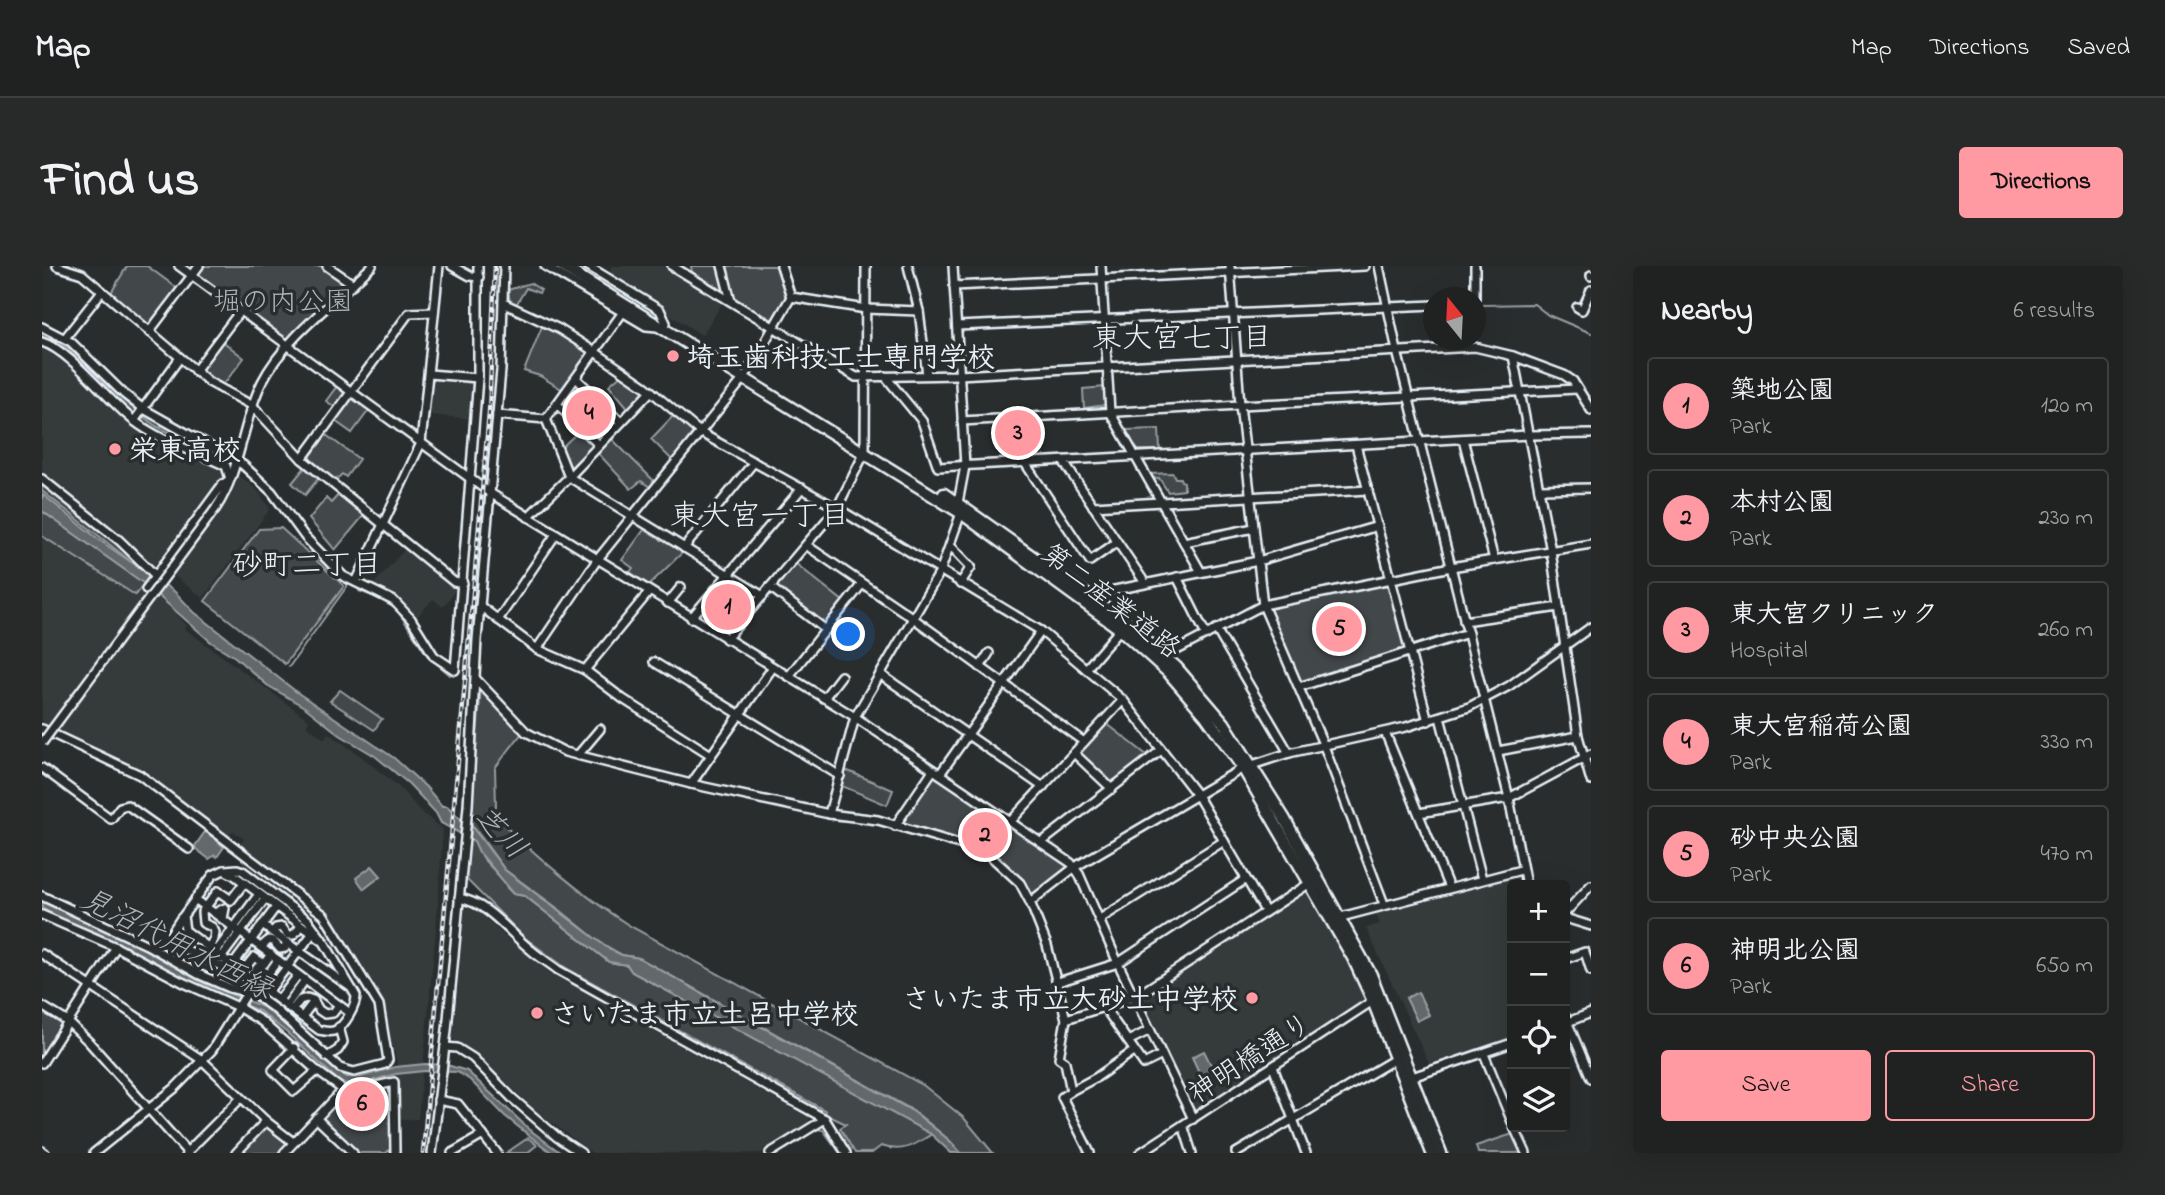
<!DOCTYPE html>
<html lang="en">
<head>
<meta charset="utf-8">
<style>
  :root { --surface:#202222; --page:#282a2a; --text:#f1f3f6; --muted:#a2a4a5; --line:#3d3f40; --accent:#ff9aa2 }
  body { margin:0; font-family:"Indie Flower","Klee One",sans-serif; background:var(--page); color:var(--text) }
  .controls { position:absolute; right:21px; bottom:21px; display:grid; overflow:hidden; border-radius:7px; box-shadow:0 7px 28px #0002 }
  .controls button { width:63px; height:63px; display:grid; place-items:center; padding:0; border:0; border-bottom:2px solid var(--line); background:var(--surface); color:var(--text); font:35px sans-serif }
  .compass { position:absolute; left:1381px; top:21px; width:63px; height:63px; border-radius:50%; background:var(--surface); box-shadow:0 7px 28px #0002; rotate:342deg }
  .you { position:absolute; left:807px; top:369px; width:24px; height:24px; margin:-18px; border:5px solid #fff; border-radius:50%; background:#1a73e8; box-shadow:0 0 0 10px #1a73e833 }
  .badge { display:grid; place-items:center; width:46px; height:46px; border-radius:50%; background:var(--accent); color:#111; font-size:23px; font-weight:700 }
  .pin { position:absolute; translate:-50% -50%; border:4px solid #fff; box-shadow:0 2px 7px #0006 }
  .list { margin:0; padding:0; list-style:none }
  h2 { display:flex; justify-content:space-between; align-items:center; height:91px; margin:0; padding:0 28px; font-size:30px }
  h2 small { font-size:23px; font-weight:400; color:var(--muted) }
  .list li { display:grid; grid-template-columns:46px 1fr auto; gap:21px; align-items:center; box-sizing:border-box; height:98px; margin:0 14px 14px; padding:0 14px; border:2px solid var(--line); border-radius:7px }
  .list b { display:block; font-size:26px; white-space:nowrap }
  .list p { margin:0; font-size:23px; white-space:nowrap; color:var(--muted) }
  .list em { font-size:23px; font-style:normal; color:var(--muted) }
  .actions { display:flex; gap:14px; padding:21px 28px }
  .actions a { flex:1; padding:16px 0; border:2px solid var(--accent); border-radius:7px; text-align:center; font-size:24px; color:var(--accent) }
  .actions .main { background:var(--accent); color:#111 }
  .icon { flex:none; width:38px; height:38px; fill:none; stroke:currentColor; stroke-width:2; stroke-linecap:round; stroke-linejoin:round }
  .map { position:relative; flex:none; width:1549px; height:887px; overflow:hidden; border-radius:7px }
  header { display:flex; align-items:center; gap:42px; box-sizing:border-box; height:98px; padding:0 35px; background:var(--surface); border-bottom:2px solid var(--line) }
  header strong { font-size:33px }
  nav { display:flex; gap:38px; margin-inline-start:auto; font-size:24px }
  .intro { display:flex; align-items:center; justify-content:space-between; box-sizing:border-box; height:168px; padding:0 42px }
  h1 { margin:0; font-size:49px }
  .button { padding:18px 32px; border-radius:7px; background:var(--accent); color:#111; font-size:24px; font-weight:700 }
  main { display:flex; gap:42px; padding:0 42px }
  aside { flex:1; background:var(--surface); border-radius:7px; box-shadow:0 7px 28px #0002 }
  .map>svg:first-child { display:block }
</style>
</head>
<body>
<header>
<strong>Map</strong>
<nav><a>Map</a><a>Directions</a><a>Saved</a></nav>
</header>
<div class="intro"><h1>Find us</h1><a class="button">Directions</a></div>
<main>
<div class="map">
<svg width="1549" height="887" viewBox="0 0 1549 887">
  <rect width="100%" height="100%" fill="#2a2d2e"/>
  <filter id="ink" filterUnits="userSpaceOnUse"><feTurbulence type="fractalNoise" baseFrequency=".0143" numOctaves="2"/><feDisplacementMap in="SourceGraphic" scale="14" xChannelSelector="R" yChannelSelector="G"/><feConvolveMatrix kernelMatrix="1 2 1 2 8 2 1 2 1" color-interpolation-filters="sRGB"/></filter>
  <g filter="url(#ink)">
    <!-- built -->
    <g fill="#363a3b">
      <path d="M569,0H625L681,36L660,69L568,11Z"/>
      <path d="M0,76L178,198L181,209L177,216L116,302L0,209Z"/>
      <path d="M390,113L433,117L431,153L388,149Z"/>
      <path d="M195,210L202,213L216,225L228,243L161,332L131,309L181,240Z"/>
      <path d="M0,269L97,317L122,335L145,360L143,363L267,454L264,459L282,473L286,467L316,488L357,521L379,546L401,563L394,662L376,853H357L355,796L338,731L287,647L197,581L202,573L191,565L185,572L102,506L0,457Z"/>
      <path d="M364,282L415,322L401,341L391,333L373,353L355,332L330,320Z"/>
      <path d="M1466,613L1470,633V770L1389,802L1324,662L1338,658L1333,645Z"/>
      <path d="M1263,624L1297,680L1322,734L1153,844L1097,730Z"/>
      <path d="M426,642L439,648L466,673L508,707L767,852V857L719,887H550L492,843L429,783L413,776L411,771L422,644Z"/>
    </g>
    <!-- green -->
    <g fill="#424648" stroke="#959ca0" stroke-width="2">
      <path d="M85,0H105L135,22L108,60L69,27Z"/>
      <path d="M157,0H285L311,18L245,80L150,9Z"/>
      <path d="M649,0H677L683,26L650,6Z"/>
      <path d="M684,0H734L744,30L731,54L693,33Z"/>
      <path d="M488,17L499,24L497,27L484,22L474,39L468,36L466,24Z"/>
      <path d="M501,58L531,74L549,87L521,124L498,110L482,105Z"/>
      <path d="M0,61L23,72L82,128L188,191L184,200L92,155L23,88L0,76Z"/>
      <path d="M179,74L202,92L181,119L157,104Z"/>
      <path d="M581,107L604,124V127L587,143L567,119Z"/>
      <path d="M535,115L575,156L557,174L519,137Z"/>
      <path d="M295,120L303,126L293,141L284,135Z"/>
      <path d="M1063,121L1064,139L1042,142L1041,123Z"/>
      <path d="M310,132L327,144L310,167L293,155Z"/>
      <path d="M633,148L652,165L630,194L609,173Z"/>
      <path d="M539,163L553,178L528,202L519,182Z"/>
      <path d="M1117,163L1118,184H1095L1084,164Z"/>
      <path d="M284,169L317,193L304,211L300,208L293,215L268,194V191Z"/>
      <path d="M569,172L612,215L608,221L599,215L589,223L555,186Z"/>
      <path d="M264,200L277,212L263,229L250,217Z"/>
      <path d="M1131,207L1133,212H1138L1139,215L1142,216V224L1126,226L1117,212L1113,213L1108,208Z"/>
      <path d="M0,215L80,279L107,307L106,309L0,225Z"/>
      <path d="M298,227L323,248L293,284L267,253L284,232L289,237Z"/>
      <path d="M0,245L102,317L93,329L0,270Z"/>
      <path d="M604,261L642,285L607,319L588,306L591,302L580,294Z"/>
      <path d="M239,262L302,320L243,398L163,335L217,263Z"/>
      <path d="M753,297L802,336L783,360L734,321Z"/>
      <path d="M686,313L716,331L684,368L656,350Z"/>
      <path d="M1345,315L1363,384L1258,417L1227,342Z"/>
      <path d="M439,421L480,467L453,502L454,540L448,546C493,588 536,627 588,660L881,819L922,852L951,887H919L907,874L872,845L597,692L580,689L556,675L518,644L463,604L428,556Z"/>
      <path d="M298,424L340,453L332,464L288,435Z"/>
      <path d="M1064,457L1106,490L1072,517H1068L1039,488V484Z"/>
      <path d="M806,505L851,524L845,539L800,520L803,506Z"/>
      <path d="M892,508L1028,601L989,629L980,613L947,582L859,556Z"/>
      <path d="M427,571L433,575L443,595L462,615L465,622L471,628L483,630L567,696L585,699L590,706L890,868C871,880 860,887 839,880L830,887H813L798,862L804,858L783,848L784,845L524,702L483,672L426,615L423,607Z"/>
      <path d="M0,745L21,759L0,792Z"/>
      <path d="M352,816L353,879L344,887H311L274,852L301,824Z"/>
      <path d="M224,859L244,873V878L236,887H197Z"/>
      <path d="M1474,867L1482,887H1436L1434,880Z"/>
      <path d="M486,872L495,879L485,887H464Z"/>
    </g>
    <!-- water -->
    <g fill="#63686b" stroke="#989fa3" stroke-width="2">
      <path d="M0,228L60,276L133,326L152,346L256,427L352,492L384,521L400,540H405L424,558L431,562L463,604L567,683L580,689L597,692L872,846L907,874L919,887H909L889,868L590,706L585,699L567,696L483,630L472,628L437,586L432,575L399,557L394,547L367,518L333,490L298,469L264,442L225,419L193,391L169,376L104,319L0,245Z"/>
      <path d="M165,566L182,581L175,591L173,589L167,593L154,583L153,580L162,567Z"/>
      <path d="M330,600L339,610L322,623L314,612Z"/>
      <path d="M0,636L101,681L161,717L221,741L244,759L290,801L305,811H319L353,801L383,798L405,799L425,805L488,864L519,887H510L489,871L463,850L428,814L415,806L382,805L354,808L318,818L299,817L244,766L217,745L161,723L86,679L14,651L0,642Z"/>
      <path d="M1376,726L1387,749L1375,755L1364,732Z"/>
      <path d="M1162,785L1173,807L1160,813L1150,791Z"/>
    </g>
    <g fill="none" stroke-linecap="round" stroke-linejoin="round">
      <!-- stream -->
      <g stroke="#989fa3" stroke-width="2">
        <path d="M1439,39L1492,38L1506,49L1549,67"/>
        <path d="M0,68C39,83 62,123 96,146"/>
        <path d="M100,150L114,160L176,190"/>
        <path d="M183,194L188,196"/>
        <path d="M197,203L211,213"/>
        <path d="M220,221L266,281"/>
        <path d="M317,325L336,332L352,342"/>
        <path d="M357,347L385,389L408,409"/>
        <path d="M247,401L306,319L269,286"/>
        <path d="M744,883L775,863L781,864L798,887"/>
      </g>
      <!-- canal -->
      <path stroke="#63686b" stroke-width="7" d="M60,669L128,703"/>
      <defs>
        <g id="minor">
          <path d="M15,0L40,8L167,116L211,140L260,193L412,316L421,318"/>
          <path d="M137,0L448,227L813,451L1029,597L1037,608L1076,697L1151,853"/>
          <path d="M285,0L311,18"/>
          <path d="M410,0L428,10L437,11"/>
          <path d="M503,0L604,60L615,61"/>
          <path d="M546,0L618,44L624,57"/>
          <path d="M630,0L814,111L917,109L1433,81L1471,90L1509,285L1536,470L1549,515"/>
          <path d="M680,0L689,35"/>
          <path d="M866,0L877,45L885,109"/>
          <path d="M1059,0L1068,146L1159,306"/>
          <path d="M1188,0L1198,139L1221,339L1282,480L1342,638"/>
          <path d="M1337,0L1355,85L1467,532L1484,619"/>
          <path d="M1433,0V32"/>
          <path d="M1549,9V10"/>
          <path d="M912,20L1323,0"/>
          <path d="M749,31L824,43L877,45"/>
          <path d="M463,38L517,63L553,86L604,121L659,167L795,242L999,365L1081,434L1155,529L1223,645"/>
          <path d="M1535,41L1540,44L1549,24"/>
          <path d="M915,60L1392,39"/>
          <path d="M0,61L29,76L82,128L100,142L201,199L230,226L263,271L301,310L352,335L369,353L392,390L413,404L436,112V0"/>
          <path d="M107,66L157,0"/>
          <path d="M23,72L60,25"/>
          <path d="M0,76C29,85 64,133 91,154C117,175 153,185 184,200L188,213L180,219L104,323"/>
          <path d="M1471,90L1522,109L1531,115L1549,144"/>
          <path d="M153,105L198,45"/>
          <path d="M387,108L436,112"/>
          <path d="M843,110L880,155L896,201L1487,169L1549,168"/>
          <path d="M534,112L579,156"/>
          <path d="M609,125L527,211L721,330"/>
          <path d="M515,138L557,179"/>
          <path d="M455,149L504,153L581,46"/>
          <path d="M92,155L137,93"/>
          <path d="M920,155L1198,139L1535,123"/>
          <path d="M1421,173L1452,294"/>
          <path d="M1314,179L1386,455"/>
          <path d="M260,193L367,47L392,46"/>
          <path d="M1021,195L1103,317"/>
          <path d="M983,197L1048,295L1075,276"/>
          <path d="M0,213L77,274L113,309"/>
          <path d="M1497,223L1549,222"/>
          <path d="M1051,240L1326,224"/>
          <path d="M174,242C199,204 200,156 220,116C242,72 294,35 330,0"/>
          <path d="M486,251L527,211L504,153"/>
          <path d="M1142,276L1212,262"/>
          <path d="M764,279L871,352L1042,476"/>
          <path d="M908,279L929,301L918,318"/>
          <path d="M642,282L712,196"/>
          <path d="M1135,311L1164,369"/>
          <path d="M314,316L379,177L397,0"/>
          <path d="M728,321L784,364"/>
          <path d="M1047,335L1058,327L1216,295L1336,260"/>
          <path d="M626,337L639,321"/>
          <path d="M438,340L495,383L543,404L581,433L669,489"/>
          <path d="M649,352L760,222"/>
          <path d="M456,354L514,268"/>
          <path d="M1422,355L1517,341"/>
          <path d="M1174,363L1247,487"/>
          <path d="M684,373L795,242L823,186L824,0"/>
          <path d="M495,383L555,294L702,112L749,31L739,0"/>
          <path d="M1120,392L1221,339L1409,301L1549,278"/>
          <path d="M612,396L798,510"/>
          <path d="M938,401L947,387"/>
          <path d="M1044,403L1080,361"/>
          <path d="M543,404L607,326"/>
          <path d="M838,408L1001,521"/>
          <path d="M747,410L820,318"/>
          <path d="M434,413L484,466L523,486L649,518L787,548L836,554L944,586L978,617L988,636L1005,679L1024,753L1017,792L1023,796L1029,825L1020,831L1048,887"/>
          <path d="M1257,421L1426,367"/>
          <path d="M782,432L799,410"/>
          <path d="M1398,451L1440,613"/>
          <path d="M0,463L98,509L282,649L337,739L346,794L343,798L312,806L298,802L234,744L212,728L188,722L156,708L105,679L0,630"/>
          <path d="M1343,466L1407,622"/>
          <path d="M1456,485L1536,470"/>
          <path d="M1032,487L1070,523"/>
          <path d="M536,489L558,463"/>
          <path d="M0,502L69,553L78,541L85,539L147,583"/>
          <path d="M898,508L999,365"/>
          <path d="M649,518L731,401"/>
          <path d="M1377,547L1467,532L1549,488"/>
          <path d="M787,548L813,451L898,306L919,247L916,237L923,200L911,0"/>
          <path d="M968,556L1081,434"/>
          <path d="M853,560L891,504"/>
          <path d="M1000,576L1118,485"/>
          <path d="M182,604L192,609L282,676L314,730C314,740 303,759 294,764C289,767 282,765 277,764L143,664L141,650L171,609Z"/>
          <path d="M183,604L195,603L201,605L266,654L280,673"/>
          <path d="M417,632C448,638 465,665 489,684C497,691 507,697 516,704L783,853L804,887"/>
          <path d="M153,633L308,747"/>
          <path d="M988,636L1033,601L1201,502L1247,487L1364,461L1427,441L1467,420L1549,361"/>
          <path d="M173,647L183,642L181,653"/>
          <path d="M1523,647L1549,619"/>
          <path d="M0,649L74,681L140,716L196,741L219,755L275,805L301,824L312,825L352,816L353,887"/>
          <path d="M1299,651L1479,604"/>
          <path d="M139,652L130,666L138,681L192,706"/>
          <path d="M1523,652L1549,660"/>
          <path d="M1058,653L1182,575"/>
          <path d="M220,659L308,721"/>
          <path d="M230,666L234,662L240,661L246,669H251L260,660"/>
          <path d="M219,681L227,674L231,675L238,683L243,682L247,677"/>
          <path d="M166,682L172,673L173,666L170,661L161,657L160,646L176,625L189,634L202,617"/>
          <path d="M173,687L217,628"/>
          <path d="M0,688L160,794L224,855L251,876"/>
          <path d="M179,692L223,633"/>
          <path d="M1523,693L1543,686L1549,705"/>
          <path d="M190,700L234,641"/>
          <path d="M199,707L212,691L222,698L229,688"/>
          <path d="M203,711L207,712L216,701L226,708L236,694"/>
          <path d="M1016,716L1076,697L1204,613"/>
          <path d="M226,726L270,668"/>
          <path d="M237,734L256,709"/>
          <path d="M0,740L26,756L46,775L146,887"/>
          <path d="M244,740L263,714"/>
          <path d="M1062,741L1102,798L1120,789"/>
          <path d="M250,744L258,734L265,732L271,734L277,744L283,748L291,747L297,739"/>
          <path d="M1523,750L1549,812"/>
          <path d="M260,751L272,735"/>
          <path d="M1024,753L1093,731L1268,617"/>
          <path d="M1523,757L1549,747"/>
          <path d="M1086,775L1108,764"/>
          <path d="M403,781L415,782L431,792L470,832L515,871L539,887"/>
          <path d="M252,782L231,804L252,825L275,805"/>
          <path d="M1442,788L1470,856"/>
          <path d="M285,791L296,784L301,776L297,761"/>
          <path d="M0,797L74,681"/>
          <path d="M1231,801L1264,887"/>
          <path d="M1370,811L1470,777"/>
          <path d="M1029,825L1055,811L1092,785"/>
          <path d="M396,834L416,838L455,887"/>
          <path d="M274,852L311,887"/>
          <path d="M1141,859L1150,887"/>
          <path d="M1472,861L1484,887"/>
          <path d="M0,885L3,887"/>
          <path d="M52,887L133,822L170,784L205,727"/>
          <path d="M144,887L199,832"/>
          <path d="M194,887L224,855"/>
          <path d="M242,887L301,824"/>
          <path d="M390,887L405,764L426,540L435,374L459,104L462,0"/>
          <path d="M410,887L441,869"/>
          <path d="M728,887L783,853"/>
          <path d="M1098,887L1332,734"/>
          <path d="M1194,887L1353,793"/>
        </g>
        <g id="major">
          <path d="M520,0L919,247L1078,363L1127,407L1164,450L1201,502L1311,692L1331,735L1390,887"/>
          <path d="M902,228L1083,356L1134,401L1182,457L1242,552L1329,709L1399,887"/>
        </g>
      </defs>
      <!-- minor casing -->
      <use href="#minor" stroke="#e8f1f8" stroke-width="12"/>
      <!-- major casing -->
      <use href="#major" stroke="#e8f1f8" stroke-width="15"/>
      <!-- minor -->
      <use href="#minor" stroke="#2a2d2e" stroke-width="7"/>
      <!-- major -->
      <use href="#major" stroke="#2a2d2e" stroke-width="10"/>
      <defs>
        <path id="rail" d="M381,887L447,147L453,0"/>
      </defs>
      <!-- rail casing -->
      <use href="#rail" stroke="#e8f1f8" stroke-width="4.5"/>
      <!-- rail -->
      <use href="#rail" stroke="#2a2d2e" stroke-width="2" stroke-dasharray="5" stroke-linecap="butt"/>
      <defs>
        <path id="minor-bridge" d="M0,477L174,242"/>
      </defs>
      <!-- minor-bridge casing -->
      <use href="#minor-bridge" stroke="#e8f1f8" stroke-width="12" stroke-linecap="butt"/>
      <!-- minor-bridge -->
      <use href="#minor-bridge" stroke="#2a2d2e" stroke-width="7"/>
    </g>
  </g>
  <!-- markers -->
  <g fill="#ff9aa2" stroke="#2a2d2e" stroke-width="2.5">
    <circle cx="631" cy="90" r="7"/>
    <circle cx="73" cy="183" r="7"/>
    <circle cx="1210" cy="732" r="7"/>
    <circle cx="495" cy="747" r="7"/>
  </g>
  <g text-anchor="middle" stroke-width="7" stroke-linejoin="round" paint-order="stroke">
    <!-- park labels -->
    <g font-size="28" fill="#aeb5ba" stroke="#2a2d2e">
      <text x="241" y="44">堀の内公園</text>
    </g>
    <!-- poi labels -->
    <g font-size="28" font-weight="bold" fill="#e8f1f8" stroke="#2a2d2e" text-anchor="start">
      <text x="645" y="100">埼玉歯科技工士専門学校</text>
      <text x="87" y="193">栄東高校</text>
      <text x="1196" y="742" text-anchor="end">さいたま市立大砂土中学校</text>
      <text x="509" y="757">さいたま市立土呂中学校</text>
    </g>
    <!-- street labels -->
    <g font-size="28" fill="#e8f1f8" stroke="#2a2d2e">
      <text transform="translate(1070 334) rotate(38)" y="10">第二産業道路</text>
      <text transform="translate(1207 791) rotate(-33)" y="10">神明橋通り</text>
    </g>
    <!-- neighbourhood labels -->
    <g font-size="30" fill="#e8f1f8" stroke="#2a2d2e">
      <text x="1140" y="81">東大宮七丁目</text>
      <text x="718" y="259">東大宮一丁目</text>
      <text x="265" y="308">砂町二丁目</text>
    </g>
    <!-- water labels -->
    <g font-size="30" font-style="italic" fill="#acb3b9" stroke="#2a2d2e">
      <text transform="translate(459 566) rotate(45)" y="10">芝川</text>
      <text transform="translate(135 677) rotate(27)" y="10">見沼代用水西縁</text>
    </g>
  </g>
</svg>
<div class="controls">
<button>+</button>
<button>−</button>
<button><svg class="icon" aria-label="locate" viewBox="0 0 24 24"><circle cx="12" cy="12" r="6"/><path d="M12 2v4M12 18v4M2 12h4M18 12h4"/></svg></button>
<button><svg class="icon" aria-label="layers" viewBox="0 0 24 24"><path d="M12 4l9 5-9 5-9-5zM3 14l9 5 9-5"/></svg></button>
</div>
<svg class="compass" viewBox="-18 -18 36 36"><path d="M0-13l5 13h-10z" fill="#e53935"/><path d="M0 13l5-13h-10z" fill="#a2a4a5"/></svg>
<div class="you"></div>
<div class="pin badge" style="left:686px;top:341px">1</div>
<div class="pin badge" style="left:943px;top:569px">2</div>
<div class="pin badge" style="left:976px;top:167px">3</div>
<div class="pin badge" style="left:547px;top:147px">4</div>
<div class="pin badge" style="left:1297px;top:363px">5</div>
<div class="pin badge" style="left:320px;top:838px">6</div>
</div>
<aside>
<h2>Nearby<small>6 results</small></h2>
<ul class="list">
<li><span class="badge">1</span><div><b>築地公園</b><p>Park</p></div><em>120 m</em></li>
<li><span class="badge">2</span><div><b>本村公園</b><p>Park</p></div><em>230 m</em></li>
<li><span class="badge">3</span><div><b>東大宮クリニック</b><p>Hospital</p></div><em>260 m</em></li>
<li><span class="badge">4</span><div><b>東大宮稲荷公園</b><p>Park</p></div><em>330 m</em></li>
<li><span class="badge">5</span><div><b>砂中央公園</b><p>Park</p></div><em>470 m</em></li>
<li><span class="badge">6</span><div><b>神明北公園</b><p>Park</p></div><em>650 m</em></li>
</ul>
<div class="actions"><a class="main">Save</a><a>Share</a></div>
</aside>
</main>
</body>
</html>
